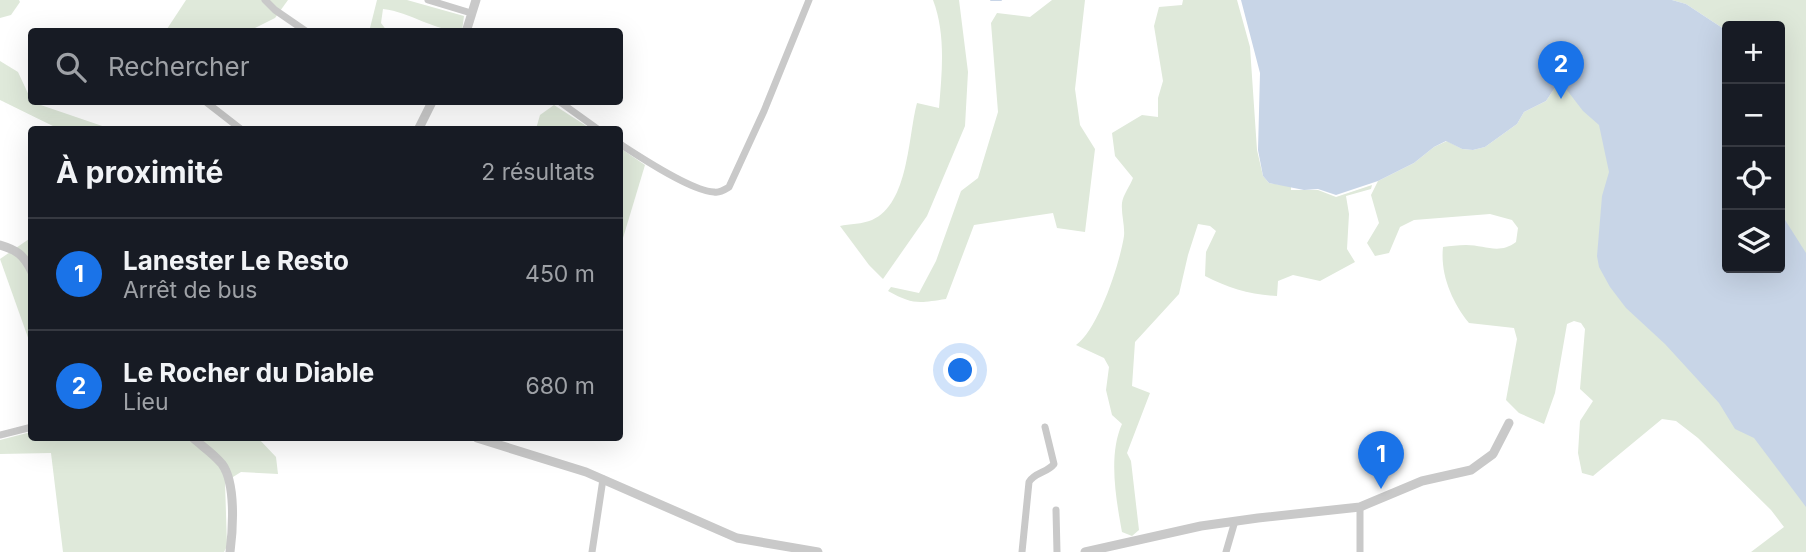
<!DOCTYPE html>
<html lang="fr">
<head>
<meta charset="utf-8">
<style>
  :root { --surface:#171b24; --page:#242831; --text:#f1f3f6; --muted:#9ea1a6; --line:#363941; --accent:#1a73e8 }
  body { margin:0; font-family:Inter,sans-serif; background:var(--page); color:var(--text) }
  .controls { position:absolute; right:21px; top:21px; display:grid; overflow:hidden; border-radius:7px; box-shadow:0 7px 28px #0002 }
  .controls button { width:63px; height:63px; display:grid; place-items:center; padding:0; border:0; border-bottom:2px solid var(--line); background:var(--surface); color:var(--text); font:35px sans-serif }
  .you { position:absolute; left:961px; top:371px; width:24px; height:24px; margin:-18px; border:5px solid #fff; border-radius:50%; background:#1a73e8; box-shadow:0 0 0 10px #1a73e833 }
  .badge { display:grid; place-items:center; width:46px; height:46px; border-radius:50%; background:var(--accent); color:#fff; font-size:23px; font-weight:700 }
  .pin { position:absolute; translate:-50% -58px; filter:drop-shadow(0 2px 4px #0008) }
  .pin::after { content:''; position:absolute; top:37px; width:24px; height:21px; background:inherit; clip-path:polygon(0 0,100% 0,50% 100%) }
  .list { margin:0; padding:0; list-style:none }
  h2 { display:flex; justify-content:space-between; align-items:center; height:91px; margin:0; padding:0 28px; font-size:30px }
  h2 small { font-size:23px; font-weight:400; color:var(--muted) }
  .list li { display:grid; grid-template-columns:46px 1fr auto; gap:21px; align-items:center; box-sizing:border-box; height:112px; padding:0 28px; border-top:2px solid var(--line) }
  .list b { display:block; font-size:26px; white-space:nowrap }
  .list p { margin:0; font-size:23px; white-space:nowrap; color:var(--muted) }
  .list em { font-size:23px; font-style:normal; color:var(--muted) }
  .icon { flex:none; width:38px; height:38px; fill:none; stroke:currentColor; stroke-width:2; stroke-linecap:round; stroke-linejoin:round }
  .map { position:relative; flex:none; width:1806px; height:552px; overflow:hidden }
  .search { position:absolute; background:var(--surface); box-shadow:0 7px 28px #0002; left:28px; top:28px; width:595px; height:77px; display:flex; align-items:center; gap:18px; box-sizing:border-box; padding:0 24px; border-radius:7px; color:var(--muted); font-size:26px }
  .panel { position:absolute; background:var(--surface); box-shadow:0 7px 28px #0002; left:28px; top:126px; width:595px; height:315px; border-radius:7px }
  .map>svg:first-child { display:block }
</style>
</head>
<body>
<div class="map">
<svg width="1806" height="552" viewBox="0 0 1806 552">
  <rect width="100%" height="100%" fill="#fff"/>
  <!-- green -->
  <g fill="#dfe9da">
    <path d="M0,0H19L20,2L11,15L0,18Z"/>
    <path d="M186,0H288L275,18L249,31L165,32Z"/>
    <path d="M377,0H407L464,16L462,31C433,31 411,12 383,9L381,23L387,31L369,32Z"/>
    <path d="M933,0H959L968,72L965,126L927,216L883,279L869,265L840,226C849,224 863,224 872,220C909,204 908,136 917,103L939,108C942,72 946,34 933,0Z"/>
    <path d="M1052,0H1085L1075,89L1080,125L1095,149L1085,232L1057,228L1053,213L974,225L946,299C919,303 913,305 888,291L891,287L919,293L936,261L961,191L978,178L998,112L991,23L997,13L1030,17Z"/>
    <path d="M1183,0H1237L1250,47L1257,150L1263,176L1269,183L1291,186V190H1318L1336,197L1372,185L1371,189L1346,196L1349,214L1347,249L1355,262L1320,281L1293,275L1278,281L1277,296C1251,295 1228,288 1205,276L1206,252L1216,231L1210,226L1198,224L1188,255L1179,294L1135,342L1132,386L1150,393L1127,453L1131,461L1139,530L1132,536L1122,532C1116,499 1108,455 1122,424L1112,415L1106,390L1109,367L1104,358L1076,345C1098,330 1120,263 1124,236C1125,226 1121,214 1122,203C1123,195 1130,186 1133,178L1115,156L1112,133L1142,115L1158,117V98L1163,81L1154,26L1159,7L1182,5Z"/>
    <path d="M1672,0H1806V294L1780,229V26H1727V31L1686,4Z"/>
    <path d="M0,61L18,72L32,102L111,129H59L0,100Z"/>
    <path d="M1556,82L1576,85L1806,474V552H1751L1784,527L1771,510L1698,438L1676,421L1662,419L1593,476L1582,473L1578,453L1580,421L1593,401L1580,389L1585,329L1581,323L1574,321L1567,324L1555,393L1544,424L1519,413L1506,400L1517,339L1514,328L1469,323C1452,302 1440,274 1443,247C1450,246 1458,245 1466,245C1485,245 1499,255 1516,242L1518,228L1512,220L1490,214L1414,220L1400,227L1389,253L1375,256L1367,243L1379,223L1371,195L1378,181L1414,163L1434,147L1447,141L1462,149L1473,150L1485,147L1517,124L1524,112L1546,101L1556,86Z"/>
    <path d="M554,105L591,129H536L540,115Z"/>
    <path d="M620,148L645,165L620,248Z"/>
    <path d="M29,239H31V346L0,259Z"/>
    <path d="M31,432L32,438H258L276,457L278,474L241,472L225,482L227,546L224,552H63L51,453L0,454V440Z"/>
  </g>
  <!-- water -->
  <path fill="#c8d5e7" d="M1241,0H1672L1686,4L1727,31V268H1780V212L1806,253V507L1754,438L1735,429L1719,403L1665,344L1626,308L1610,287L1599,267L1597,256L1602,196L1609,172L1599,125L1583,111L1563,85L1556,86L1546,101L1524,112L1517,124L1485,147L1473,150L1462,149L1446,141L1434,147L1414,163L1378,181L1336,195L1318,189L1304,190L1269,183L1263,176L1258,150L1260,73Z"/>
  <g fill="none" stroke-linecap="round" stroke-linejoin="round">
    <!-- stream -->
    <path stroke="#c8d5e7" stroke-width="2" d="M991,0H1001"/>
    <!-- minor -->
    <g stroke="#c9c9c9" stroke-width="7">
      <path d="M265,0L275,10L307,32"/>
      <path d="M428,0L471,13"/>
      <path d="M206,102L242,130"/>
      <path d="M560,102L599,130"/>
      <path d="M620,144C640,157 691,191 714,192C720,193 724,190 729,187L764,111L809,0"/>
      <path d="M0,435L32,427"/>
      <path d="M1360,507V552"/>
      <path d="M1056,510L1057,552"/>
      <path d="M592,552L603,479"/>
      <path d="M1022,552L1029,482C1035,472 1047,473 1054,464L1045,427"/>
      <path d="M1226,552L1235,521"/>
    </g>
    <!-- tertiary -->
    <g stroke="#c9c9c9" stroke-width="9">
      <path d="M466,32L476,0"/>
      <path d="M418,130L432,102"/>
      <path d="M0,245C17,250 24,255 32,272"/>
      <path d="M193,438C202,446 214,454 222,464C236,483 233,529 230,552"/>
      <path d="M477,438L586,472L737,538L818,552"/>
      <path d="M1085,552L1201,526L1258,518L1360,507L1422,481L1471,470L1493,454L1509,423"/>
    </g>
  </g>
</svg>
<div class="controls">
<button>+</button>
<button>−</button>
<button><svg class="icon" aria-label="locate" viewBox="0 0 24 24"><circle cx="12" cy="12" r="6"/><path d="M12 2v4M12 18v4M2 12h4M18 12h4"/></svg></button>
<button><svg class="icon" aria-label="layers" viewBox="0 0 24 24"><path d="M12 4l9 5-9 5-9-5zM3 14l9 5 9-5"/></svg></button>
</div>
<div class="you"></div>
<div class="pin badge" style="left:1381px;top:489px">1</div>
<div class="pin badge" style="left:1561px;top:99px">2</div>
<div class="search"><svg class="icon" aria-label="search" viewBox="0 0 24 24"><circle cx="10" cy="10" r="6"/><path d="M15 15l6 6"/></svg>Rechercher</div>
<section class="panel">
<h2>À proximité<small>2 résultats</small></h2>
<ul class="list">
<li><span class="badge">1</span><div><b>Lanester Le Resto</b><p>Arrêt de bus</p></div><em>450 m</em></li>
<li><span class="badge">2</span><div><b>Le Rocher du Diable</b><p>Lieu</p></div><em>680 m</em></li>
</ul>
</section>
</div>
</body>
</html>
